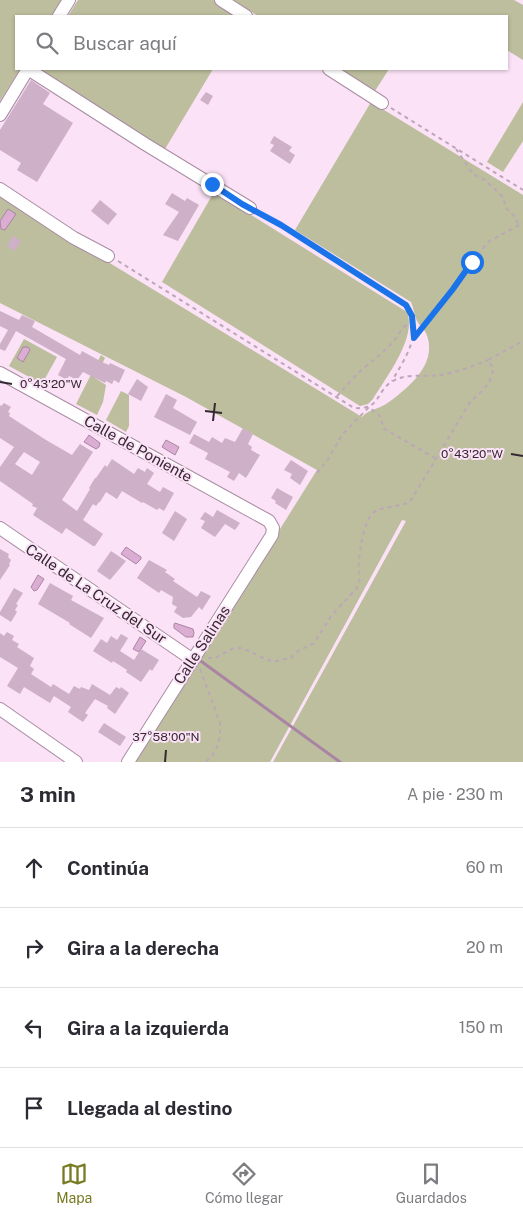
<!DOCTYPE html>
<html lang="es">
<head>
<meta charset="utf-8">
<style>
  :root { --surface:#fff; --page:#f7f7f7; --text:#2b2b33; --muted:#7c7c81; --line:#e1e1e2; --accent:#797b23 }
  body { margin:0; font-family:"Public Sans",sans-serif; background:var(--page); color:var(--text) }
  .stop { position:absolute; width:15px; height:15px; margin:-11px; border:4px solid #1a73e8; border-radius:50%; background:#fff }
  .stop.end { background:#1a73e8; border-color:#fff; box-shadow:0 1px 5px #0008 }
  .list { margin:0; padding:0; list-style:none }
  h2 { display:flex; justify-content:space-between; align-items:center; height:65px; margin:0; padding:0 20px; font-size:21px }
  h2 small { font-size:16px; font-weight:400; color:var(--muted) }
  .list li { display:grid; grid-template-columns:32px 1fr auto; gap:15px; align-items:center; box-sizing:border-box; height:80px; padding:0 20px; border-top:1px solid var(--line) }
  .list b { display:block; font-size:19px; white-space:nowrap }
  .list em { font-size:16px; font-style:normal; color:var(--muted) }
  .icon { flex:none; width:28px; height:28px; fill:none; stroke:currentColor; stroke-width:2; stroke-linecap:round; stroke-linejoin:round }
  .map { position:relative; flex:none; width:523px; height:762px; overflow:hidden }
  .search { position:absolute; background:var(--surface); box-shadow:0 1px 4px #0004; left:15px; right:15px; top:15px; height:55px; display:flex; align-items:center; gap:12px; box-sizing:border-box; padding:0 18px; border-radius:0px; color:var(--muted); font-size:19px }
  .sheet { height:385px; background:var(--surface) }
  nav { display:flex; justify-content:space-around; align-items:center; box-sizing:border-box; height:70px; border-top:1px solid var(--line); background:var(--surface); font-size:14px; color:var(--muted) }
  nav a { display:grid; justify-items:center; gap:2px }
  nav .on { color:var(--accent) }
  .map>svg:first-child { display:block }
</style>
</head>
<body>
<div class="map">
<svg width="523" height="762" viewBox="0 0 523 762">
  <rect width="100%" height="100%" fill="#fbe2f6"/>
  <!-- green -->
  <g fill="#bcbe9d">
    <path d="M0,0H63L53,16H16V69H20L0,101Z"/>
    <path d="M78,0H213L240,16H68Z"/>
    <path d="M233,0H514L523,5V60L507,50V16H258Z"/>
    <path d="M39,69H213L165,149L40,71Z"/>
    <path d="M340,69H389L375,91Z"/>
    <path d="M371,102L523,195V762H273L406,521L402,520L270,762H134L317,470L186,397L0,303V196L362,417C369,409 380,409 389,402C409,387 439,363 426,333C424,329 419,325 417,321C414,315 414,308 411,302L295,230Z"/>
    <path d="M523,102V141L503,172L487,162Z"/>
    <path d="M214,192L407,312C417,338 386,377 373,399L368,404L360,406L162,282Z"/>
    <path d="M24,339L57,357L42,384L9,366Z"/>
    <path d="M101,355L105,358L95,378L106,385L103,402L97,415L76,404Z"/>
    <path d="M121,391L129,395V426L126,432L106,420Z"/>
  </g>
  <!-- water -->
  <g fill="#dcadd3" stroke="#aa85a3">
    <path d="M8,209L16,214L5,230L1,229L0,221Z"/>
    <path d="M23,347H28L30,350L23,362L17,358Z"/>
    <path d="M89,435L100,443L99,447L96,449L84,442Z"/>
    <path d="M166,440L179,447L175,455L162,447Z"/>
    <path d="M126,547L141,557V559L136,564L121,554Z"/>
    <path d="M38,575L44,579L37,590L34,591L31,587Z"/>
    <path d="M175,623L193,629L194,633L193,637H186L174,628V624Z"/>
    <path d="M140,637L146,641L139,652L133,649Z"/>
  </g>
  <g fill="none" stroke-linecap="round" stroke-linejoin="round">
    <!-- stream -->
    <path stroke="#aa85a3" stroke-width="3" d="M198,659L340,762"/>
  </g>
  <!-- building -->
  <g fill="#ceb0c8" fill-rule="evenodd">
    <path d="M31,80L50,93L43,104L73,123L37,182L17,170L21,163L0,150V130Z"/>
    <path d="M206,92L213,96L208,105L200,100Z"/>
    <path d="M274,136L292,147L289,151L295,155L290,164L270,151L274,145L270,143Z"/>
    <path d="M172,193L185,201L187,198L199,205L178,241L163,235L179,212L165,204Z"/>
    <path d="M100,200L117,214L108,225L91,211Z"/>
    <path d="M13,236L21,241L15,251L7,246Z"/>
    <path d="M0,311L19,320L22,315L35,321L32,327L80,355L82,351L104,363L109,365L110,363L125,370L119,383L114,380L112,384L106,381L105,383L83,372L77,380L69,376L67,380L58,375L66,359L16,331L5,351L0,349V344L8,330L0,326Z"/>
    <path d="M137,379L148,387L141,401L128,394Z"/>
    <path d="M166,394L177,400L173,408L197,422L190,435L154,417Z"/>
    <path d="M4,403L11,407L8,412L10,413L9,416L46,440L72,455L80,444L93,452L62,500L77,511L90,489L89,488L95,478H96L105,465L107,467L112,459L134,474L138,468L145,472L147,468L154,473L147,484L160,492L163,487L174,493L164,511L159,508L157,510L143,502L142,503L122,491L117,499L106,492L100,502H99L96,506L93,504L83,520L103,534L95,546H93L66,528L62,534L33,515L37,508L32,506L33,504L0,481V467L14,447L0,438V405L1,406ZM24,452L40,462L32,475L15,464Z"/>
    <path d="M243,428L253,434L248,444L252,447L251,450L260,455L246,478L239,473L234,481L227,477L230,472L205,459L208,453L189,443L194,434L209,442L212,437L222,443L225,438L235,442Z"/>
    <path d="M291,460L308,471L300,485L290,478L292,474L284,470Z"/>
    <path d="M277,488L293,497L286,510L275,503L276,501L271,498Z"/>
    <path d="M217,510L240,523L235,530L225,524L215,537L201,528L205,521L200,519L205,512L213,517Z"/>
    <path d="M175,511L187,519L174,541L162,533Z"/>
    <path d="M0,549L9,554L8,557L11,560L9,564L10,565L0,580Z"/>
    <path d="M111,551L126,561L110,580L97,571Z"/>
    <path d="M149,560L167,570L165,572L175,579L173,581L197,597L201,591L211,596L202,610L199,607L191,617L183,618L174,612L177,607L172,604L173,597L161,590L159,593L137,578Z"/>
    <path d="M50,583L73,596L71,600L104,618L91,638L69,624L70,623L38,604Z"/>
    <path d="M14,588L23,593L16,604L18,605L15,610L17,612L11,622L0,615V612Z"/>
    <path d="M7,632L14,636L12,640L19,644L17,647L34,658L30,666L34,669L31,674L51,687L53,684L69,694L74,686L80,689L81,687L89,690L92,684L110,695L116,687L120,689L121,687L129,693L115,714L107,708L108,706L95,699L85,713L88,715L83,722L68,712L71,707L54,696L50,703L24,687L20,694L7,686L18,668L0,657V633L4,636Z"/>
    <path d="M121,634L128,638L120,651L134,660L141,649L159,660L152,671L150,669L141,682L126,672L127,670L113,661L112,663L93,651L101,639L107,643L111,636L117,640Z"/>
    <path d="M104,723L126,737L120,746L98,732Z"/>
  </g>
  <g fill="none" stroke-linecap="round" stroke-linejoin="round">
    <defs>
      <g id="minor">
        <path d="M221,0L246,16"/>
        <path d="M59,16L69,0"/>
        <path d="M28,69L145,144L250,208"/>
        <path d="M329,69L382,103"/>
        <path d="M0,115L28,69"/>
        <path d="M0,189L74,238L108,256"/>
        <path d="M0,373L269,521L273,528L272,535L128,762"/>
        <path d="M0,528L193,660"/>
        <path d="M0,709L76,762"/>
      </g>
    </defs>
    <!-- minor casing -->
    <use href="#minor" stroke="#a98ca3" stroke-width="14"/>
    <!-- path -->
    <g stroke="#bca7b8" stroke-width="2" stroke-dasharray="4 4" stroke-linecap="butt">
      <path d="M391,108L523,190"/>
      <path d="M456,149L473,174L485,180L503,197L506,208L516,218L518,225"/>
      <path d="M258,213L281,225L406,305C425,331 405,358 392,381"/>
      <path d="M118,261L354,408C382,410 375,391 393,381C407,373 424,377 440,375C456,373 473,366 488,360"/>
      <path d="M414,337L488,242L523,223"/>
      <path d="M337,396C346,387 355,375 365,367C381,354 393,345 403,327L408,325L412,328"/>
      <path d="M317,473L327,461L342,435L369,407L381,417L383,428L435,458"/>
      <path d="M208,658H215L232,649L240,648L249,651L267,660L276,661L291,658L298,651L314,643L331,616L357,588C361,580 358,571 359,561C360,549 364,516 376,511C386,506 399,507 410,502L470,402C481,392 492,384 493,368L488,360L523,341"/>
      <path d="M200,669L220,723C221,738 218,753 205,762"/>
    </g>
    <!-- minor -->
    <use href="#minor" stroke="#fff" stroke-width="12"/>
  </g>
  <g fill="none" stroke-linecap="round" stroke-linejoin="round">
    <!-- route -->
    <path stroke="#1a73e8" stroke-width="6" d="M212,184L242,204L281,225L406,305L412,316L414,338L453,289L472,262"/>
  </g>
  <!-- ticks -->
  <path fill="none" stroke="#342832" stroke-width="2" d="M0,382L12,384M205,411L222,413M213,421L215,403M511,454L523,456M165,762L166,750"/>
  <g text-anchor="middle" stroke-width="4" stroke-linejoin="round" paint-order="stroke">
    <!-- street labels -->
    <g font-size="15" fill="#342832" stroke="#fbe2f6">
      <text transform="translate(138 449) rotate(29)" y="5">Calle de Poniente</text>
      <text transform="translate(96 594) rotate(34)" y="5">Calle de La Cruz del Sur</text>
      <text transform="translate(202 645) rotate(-57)" y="5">Calle Salinas</text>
    </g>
  </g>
  <g font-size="12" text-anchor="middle" fill="#342832" stroke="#fbe2f6" stroke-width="4" stroke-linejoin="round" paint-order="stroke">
    <text x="51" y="388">0°43'20"W</text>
    <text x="472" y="458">0°43'20"W</text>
    <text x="166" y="741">37°58'00"N</text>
  </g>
</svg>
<div class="stop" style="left:472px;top:262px"></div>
<div class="stop end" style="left:212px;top:184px"></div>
<div class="search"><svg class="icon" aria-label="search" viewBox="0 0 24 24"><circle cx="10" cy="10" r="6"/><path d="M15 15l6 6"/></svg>Buscar aquí</div>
</div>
<section class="sheet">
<h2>3 min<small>A pie · 230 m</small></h2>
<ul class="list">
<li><svg class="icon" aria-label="ahead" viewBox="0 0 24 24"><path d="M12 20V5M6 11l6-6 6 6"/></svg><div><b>Continúa</b></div><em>60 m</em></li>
<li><svg class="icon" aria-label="right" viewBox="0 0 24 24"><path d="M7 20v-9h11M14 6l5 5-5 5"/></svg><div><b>Gira a la derecha</b></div><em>20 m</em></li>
<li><svg class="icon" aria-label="left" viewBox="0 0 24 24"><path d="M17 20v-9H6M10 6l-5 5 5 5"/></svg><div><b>Gira a la izquierda</b></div><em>150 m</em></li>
<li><svg class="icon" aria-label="arrive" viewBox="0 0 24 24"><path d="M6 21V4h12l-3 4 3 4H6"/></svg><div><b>Llegada al destino</b></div></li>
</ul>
</section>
<nav>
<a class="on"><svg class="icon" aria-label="map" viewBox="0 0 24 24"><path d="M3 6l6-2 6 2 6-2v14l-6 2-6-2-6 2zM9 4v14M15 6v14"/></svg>Mapa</a>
<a><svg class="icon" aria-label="directions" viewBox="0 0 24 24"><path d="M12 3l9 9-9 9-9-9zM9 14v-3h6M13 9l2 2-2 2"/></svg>Cómo llegar</a>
<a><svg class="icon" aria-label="saved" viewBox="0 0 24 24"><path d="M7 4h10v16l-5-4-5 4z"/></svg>Guardados</a>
</nav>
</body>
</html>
